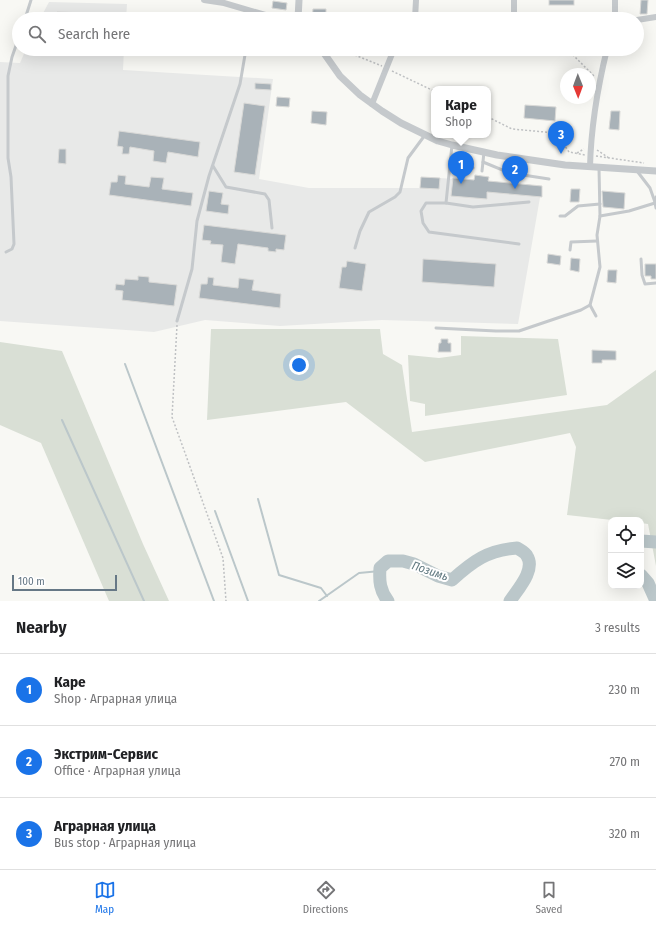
<!DOCTYPE html>
<html lang="en">
<head>
<meta charset="utf-8">
<style>
  :root { --surface:#fff; --page:#f6f6f6; --text:#202124; --muted:#757577; --line:#e0e0e0; --accent:#1a73e8 }
  body { margin:0; font-family:"Fira Sans Condensed",sans-serif; background:var(--page); color:var(--text) }
  .controls { position:absolute; right:12px; bottom:12px; display:grid; overflow:hidden; border-radius:8px; box-shadow:0 4px 16px #0002 }
  .controls button { width:36px; height:36px; display:grid; place-items:center; padding:0; border:0; border-bottom:1px solid var(--line); background:var(--surface); color:var(--text); font:20px sans-serif }
  .compass { position:absolute; left:560px; top:68px; width:36px; height:36px; border-radius:50%; background:var(--surface); box-shadow:0 4px 16px #0002; rotate:179deg }
  .scale { position:absolute; left:12px; bottom:10px; width:105px; box-sizing:border-box; padding-left:4px; border:2px solid #667886; border-top:0; font-size:11px; line-height:14px; white-space:nowrap; color:#667886; -webkit-text-stroke:3px #fff; paint-order:stroke }
  .you { position:absolute; left:299px; top:365px; width:14px; height:14px; margin:-10px; border:3px solid #fff; border-radius:50%; background:#1a73e8; box-shadow:0 0 0 6px #1a73e833 }
  .badge { display:grid; place-items:center; width:26px; height:26px; border-radius:50%; background:var(--accent); color:#fff; font-size:13px; font-weight:700 }
  .pin { position:absolute; translate:-50% -33px; filter:drop-shadow(0 1px 2px #0008) }
  .pin::after { content:''; position:absolute; top:21px; width:14px; height:12px; background:inherit; clip-path:polygon(0 0,100% 0,50% 100%) }
  .popup { position:absolute; left:431px; top:86px; width:60px; height:52px; box-sizing:border-box; display:grid; place-content:center; border-radius:8px; background:var(--surface); filter:drop-shadow(0 1px 3px #0005); font-size:13px; white-space:nowrap; color:var(--muted) }
  .popup b { font-size:15px; color:var(--text) }
  .popup::after { content:''; position:absolute; left:50%; top:100%; margin-left:-8px; border:8px solid transparent; border-top-color:var(--surface) }
  .list { margin:0; padding:0; list-style:none }
  h2 { display:flex; justify-content:space-between; align-items:center; height:52px; margin:0; padding:0 16px; font-size:17px }
  h2 small { font-size:13px; font-weight:400; color:var(--muted) }
  .list li { display:grid; grid-template-columns:26px 1fr auto; gap:12px; align-items:center; box-sizing:border-box; height:72px; padding:0 16px; border-top:1px solid var(--line) }
  .list b { display:block; font-size:15px; white-space:nowrap }
  .list p { margin:0; font-size:13px; white-space:nowrap; color:var(--muted) }
  .list em { font-size:13px; font-style:normal; color:var(--muted) }
  .icon { flex:none; width:22px; height:22px; fill:none; stroke:currentColor; stroke-width:2; stroke-linecap:round; stroke-linejoin:round }
  .map { position:relative; flex:none; width:656px; height:601px; overflow:hidden }
  .search { position:absolute; background:var(--surface); box-shadow:0 4px 16px #0002; left:12px; right:12px; top:12px; height:44px; display:flex; align-items:center; gap:10px; box-sizing:border-box; padding:0 14px; border-radius:22px; color:var(--muted); font-size:15px }
  .sheet { height:268px; background:var(--surface) }
  nav { display:flex; justify-content:space-around; align-items:center; box-sizing:border-box; height:56px; border-top:1px solid var(--line); background:var(--surface); font-size:11px; color:var(--muted) }
  nav a { display:grid; justify-items:center; gap:2px }
  nav .on { color:var(--accent) }
  .map>svg:first-child { display:block }
</style>
</head>
<body>
<div class="map">
<svg width="656" height="601" viewBox="0 0 656 601">
  <rect width="100%" height="100%" fill="#f8f8f4"/>
  <!-- built -->
  <g fill="#e8e9e8">
    <path d="M49,2L127,4L126,19H40Z"/>
    <path d="M26,49H124L123,70L273,79L259,179L309,188H420L421,177L474,180L475,175L489,177L488,181L542,186L518,324L382,320L280,326L205,320L154,332L0,321V62L20,63Z"/>
  </g>
  <!-- green -->
  <g fill="#d9dfd5">
    <path d="M211,329H380L383,354L402,365L412,432L607,405L656,370V566L648,524L641,523V520H612L567,515L576,447L570,433L425,462L346,402L207,420Z"/>
    <path d="M461,336L558,339L567,395L425,416V404L410,401L408,355L439,358L461,355Z"/>
    <path d="M0,342L62,351L143,544L169,601H109L41,443L0,425Z"/>
  </g>
  <g fill="none" stroke-linecap="round" stroke-linejoin="round">
    <!-- stream -->
    <g stroke="#bbc7ca" stroke-width="2">
      <path d="M125,364L214,601"/>
      <path d="M62,420L144,601"/>
      <path d="M258,499L279,575L321,588L327,596"/>
      <path d="M215,511L248,601"/>
      <path d="M319,601L359,573L380,571"/>
    </g>
    <!-- river -->
    <g stroke="#bbc7ca" stroke-width="13">
      <path d="M641,541L656,542"/>
      <path d="M641,575L648,583L656,601"/>
      <path d="M388,601C380,591 379,581 380,568L388,561H403L414,564L438,576L452,580C473,561 488,550 517,548C520,550 525,552 527,556C536,570 517,590 510,601"/>
    </g>
  </g>
  <!-- building -->
  <g fill="#a9b2b8" stroke="#d9d9d7">
    <rect x="549" y="0" width="25" height="5"/>
    <path d="M641,0H648L647,14H640Z"/>
    <path d="M273,1L287,3L286,10L272,8Z"/>
    <path d="M313,9H326V19H312Z"/>
    <path d="M57,12L117,14V19H57Z"/>
    <path d="M255,83L271,84V90L255,89Z"/>
    <path d="M277,97L290,98L289,107L276,106Z"/>
    <path d="M244,103L265,106L255,175L234,172Z"/>
    <path d="M525,105L556,107L555,121L524,118Z"/>
    <path d="M312,111L327,112L326,125L311,123Z"/>
    <path d="M611,111H620L619,130L609,129Z"/>
    <path d="M119,131L200,142L198,157L168,152L166,163L153,161L154,151L130,147L129,154H122L123,147L117,146Z"/>
    <path d="M59,149H66V164L58,163Z"/>
    <path d="M118,175L126,176L125,184L149,187L151,177L164,178L162,189L193,193L191,206L109,195L111,182H117Z"/>
    <path d="M475,175L489,177L488,181L542,186V197L487,192V199L451,196L453,178L474,180Z"/>
    <path d="M421,177L440,178L439,189L420,188Z"/>
    <path d="M571,189H580L579,202H570Z"/>
    <path d="M209,191L223,193L221,204L229,205L228,214L206,211Z"/>
    <path d="M602,191L625,193L624,209L603,207Z"/>
    <path d="M204,225L286,235L284,250L276,249V252L268,251V248L238,244L235,264L221,262L223,245L210,244L211,241L202,240Z"/>
    <path d="M548,254L561,256L560,265L547,263Z"/>
    <path d="M571,258L580,259L579,272L570,270Z"/>
    <path d="M423,259L496,264L494,287L422,282Z"/>
    <path d="M347,261L366,264L362,291L339,288L342,267H346Z"/>
    <path d="M645,264H656V279H651V276H645Z"/>
    <path d="M608,270H617L616,283L607,282Z"/>
    <path d="M138,276L149,277V282L177,285L174,306L122,300L123,291L115,290L116,284L124,285L125,279L138,280Z"/>
    <path d="M208,277L214,278L213,285L238,288L239,278L254,280L252,290L281,294L280,308L199,298L201,284H207Z"/>
    <path d="M441,339H448V343H451V352H438L439,343H441Z"/>
    <path d="M592,350L616,351V360H602V363H592Z"/>
  </g>
  <g fill="none" stroke-linecap="round" stroke-linejoin="round">
    <!-- path -->
    <g stroke="#bfc1c3" stroke-width="1.5" stroke-dasharray="2 2" stroke-linecap="butt">
      <path d="M340,49L382,66"/>
      <path d="M567,49L595,77"/>
      <path d="M392,71L434,91"/>
      <path d="M488,117L512,129L556,133L569,152L585,155"/>
      <path d="M597,150L609,158"/>
      <path d="M577,153L584,149"/>
      <path d="M596,156L644,163"/>
      <path d="M177,325L172,417L223,558L226,601"/>
    </g>
    <!-- service -->
    <g stroke="#c5c9cc" stroke-width="3">
      <path d="M25,19L31,0"/>
      <path d="M252,19L254,12"/>
      <path d="M483,162L510,173L549,179"/>
      <path d="M450,164L473,168"/>
      <path d="M213,166L226,187L265,194L269,200L272,228"/>
      <path d="M482,171L484,152"/>
      <path d="M637,171L650,188L656,205"/>
      <path d="M656,197L655,203L656,208"/>
      <path d="M446,203L452,145"/>
      <path d="M560,216H565L578,206L600,204"/>
      <path d="M600,216L629,211L655,203"/>
      <path d="M519,244L429,232L423,223L421,211L426,203H446L473,207L529,202"/>
      <path d="M355,248L360,231L369,212L395,197L400,192L408,158L425,135"/>
      <path d="M570,250L571,242L597,241"/>
      <path d="M6,252L12,249L14,244L11,177L8,158V76L12,57L19,37"/>
      <path d="M641,259L642,275L645,284L656,283"/>
      <path d="M590,305L596,316"/>
      <path d="M177,321L192,269L197,221L209,176L240,84L246,49"/>
      <path d="M436,328L496,331H519L581,310L590,305L600,267L597,235L600,216L599,168"/>
    </g>
    <!-- minor -->
    <g stroke="#c5c9cc" stroke-width="6">
      <path d="M204,0L224,3L279,19"/>
      <path d="M415,19L416,0"/>
      <path d="M514,19V0"/>
      <path d="M615,19V0"/>
      <path d="M637,20L656,17"/>
      <path d="M471,49L486,52L495,49"/>
      <path d="M372,104L394,49"/>
      <path d="M590,167C591,125 597,90 607,49"/>
    </g>
    <!-- tertiary -->
    <g stroke="#c5c9cc" stroke-width="7">
      <path d="M298,19L299,0"/>
      <path d="M321,49L340,76L360,95L382,111L401,123L438,141L452,145L497,155L565,165L656,171"/>
    </g>
  </g>
  <g text-anchor="middle" stroke-width="4" stroke-linejoin="round" paint-order="stroke">
    <!-- water labels -->
    <g font-size="12" font-style="italic" fill="#627a82" stroke="#fff">
      <text transform="translate(430 571) rotate(19)" y="4">Позимь</text>
    </g>
  </g>
</svg>
<div class="controls">
<button><svg class="icon" aria-label="locate" viewBox="0 0 24 24"><circle cx="12" cy="12" r="6"/><path d="M12 2v4M12 18v4M2 12h4M18 12h4"/></svg></button>
<button><svg class="icon" aria-label="layers" viewBox="0 0 24 24"><path d="M12 4l9 5-9 5-9-5zM3 14l9 5 9-5"/></svg></button>
</div>
<svg class="compass" viewBox="-18 -18 36 36"><path d="M0-13l5 13h-10z" fill="#e53935"/><path d="M0 13l5-13h-10z" fill="#757577"/></svg>
<div class="scale">100 m</div>
<div class="you"></div>
<div class="pin badge" style="left:461px;top:184px">1</div>
<div class="popup"><b>Каре</b>Shop</div>
<div class="pin badge" style="left:515px;top:189px">2</div>
<div class="pin badge" style="left:561px;top:154px">3</div>
<div class="search"><svg class="icon" aria-label="search" viewBox="0 0 24 24"><circle cx="10" cy="10" r="6"/><path d="M15 15l6 6"/></svg>Search here</div>
</div>
<section class="sheet">
<h2>Nearby<small>3 results</small></h2>
<ul class="list">
<li><span class="badge">1</span><div><b>Каре</b><p>Shop · Аграрная улица</p></div><em>230 m</em></li>
<li><span class="badge">2</span><div><b>Экстрим-Сервис</b><p>Office · Аграрная улица</p></div><em>270 m</em></li>
<li><span class="badge">3</span><div><b>Аграрная улица</b><p>Bus stop · Аграрная улица</p></div><em>320 m</em></li>
</ul>
</section>
<nav>
<a class="on"><svg class="icon" aria-label="map" viewBox="0 0 24 24"><path d="M3 6l6-2 6 2 6-2v14l-6 2-6-2-6 2zM9 4v14M15 6v14"/></svg>Map</a>
<a><svg class="icon" aria-label="directions" viewBox="0 0 24 24"><path d="M12 3l9 9-9 9-9-9zM9 14v-3h6M13 9l2 2-2 2"/></svg>Directions</a>
<a><svg class="icon" aria-label="saved" viewBox="0 0 24 24"><path d="M7 4h10v16l-5-4-5 4z"/></svg>Saved</a>
</nav>
</body>
</html>
